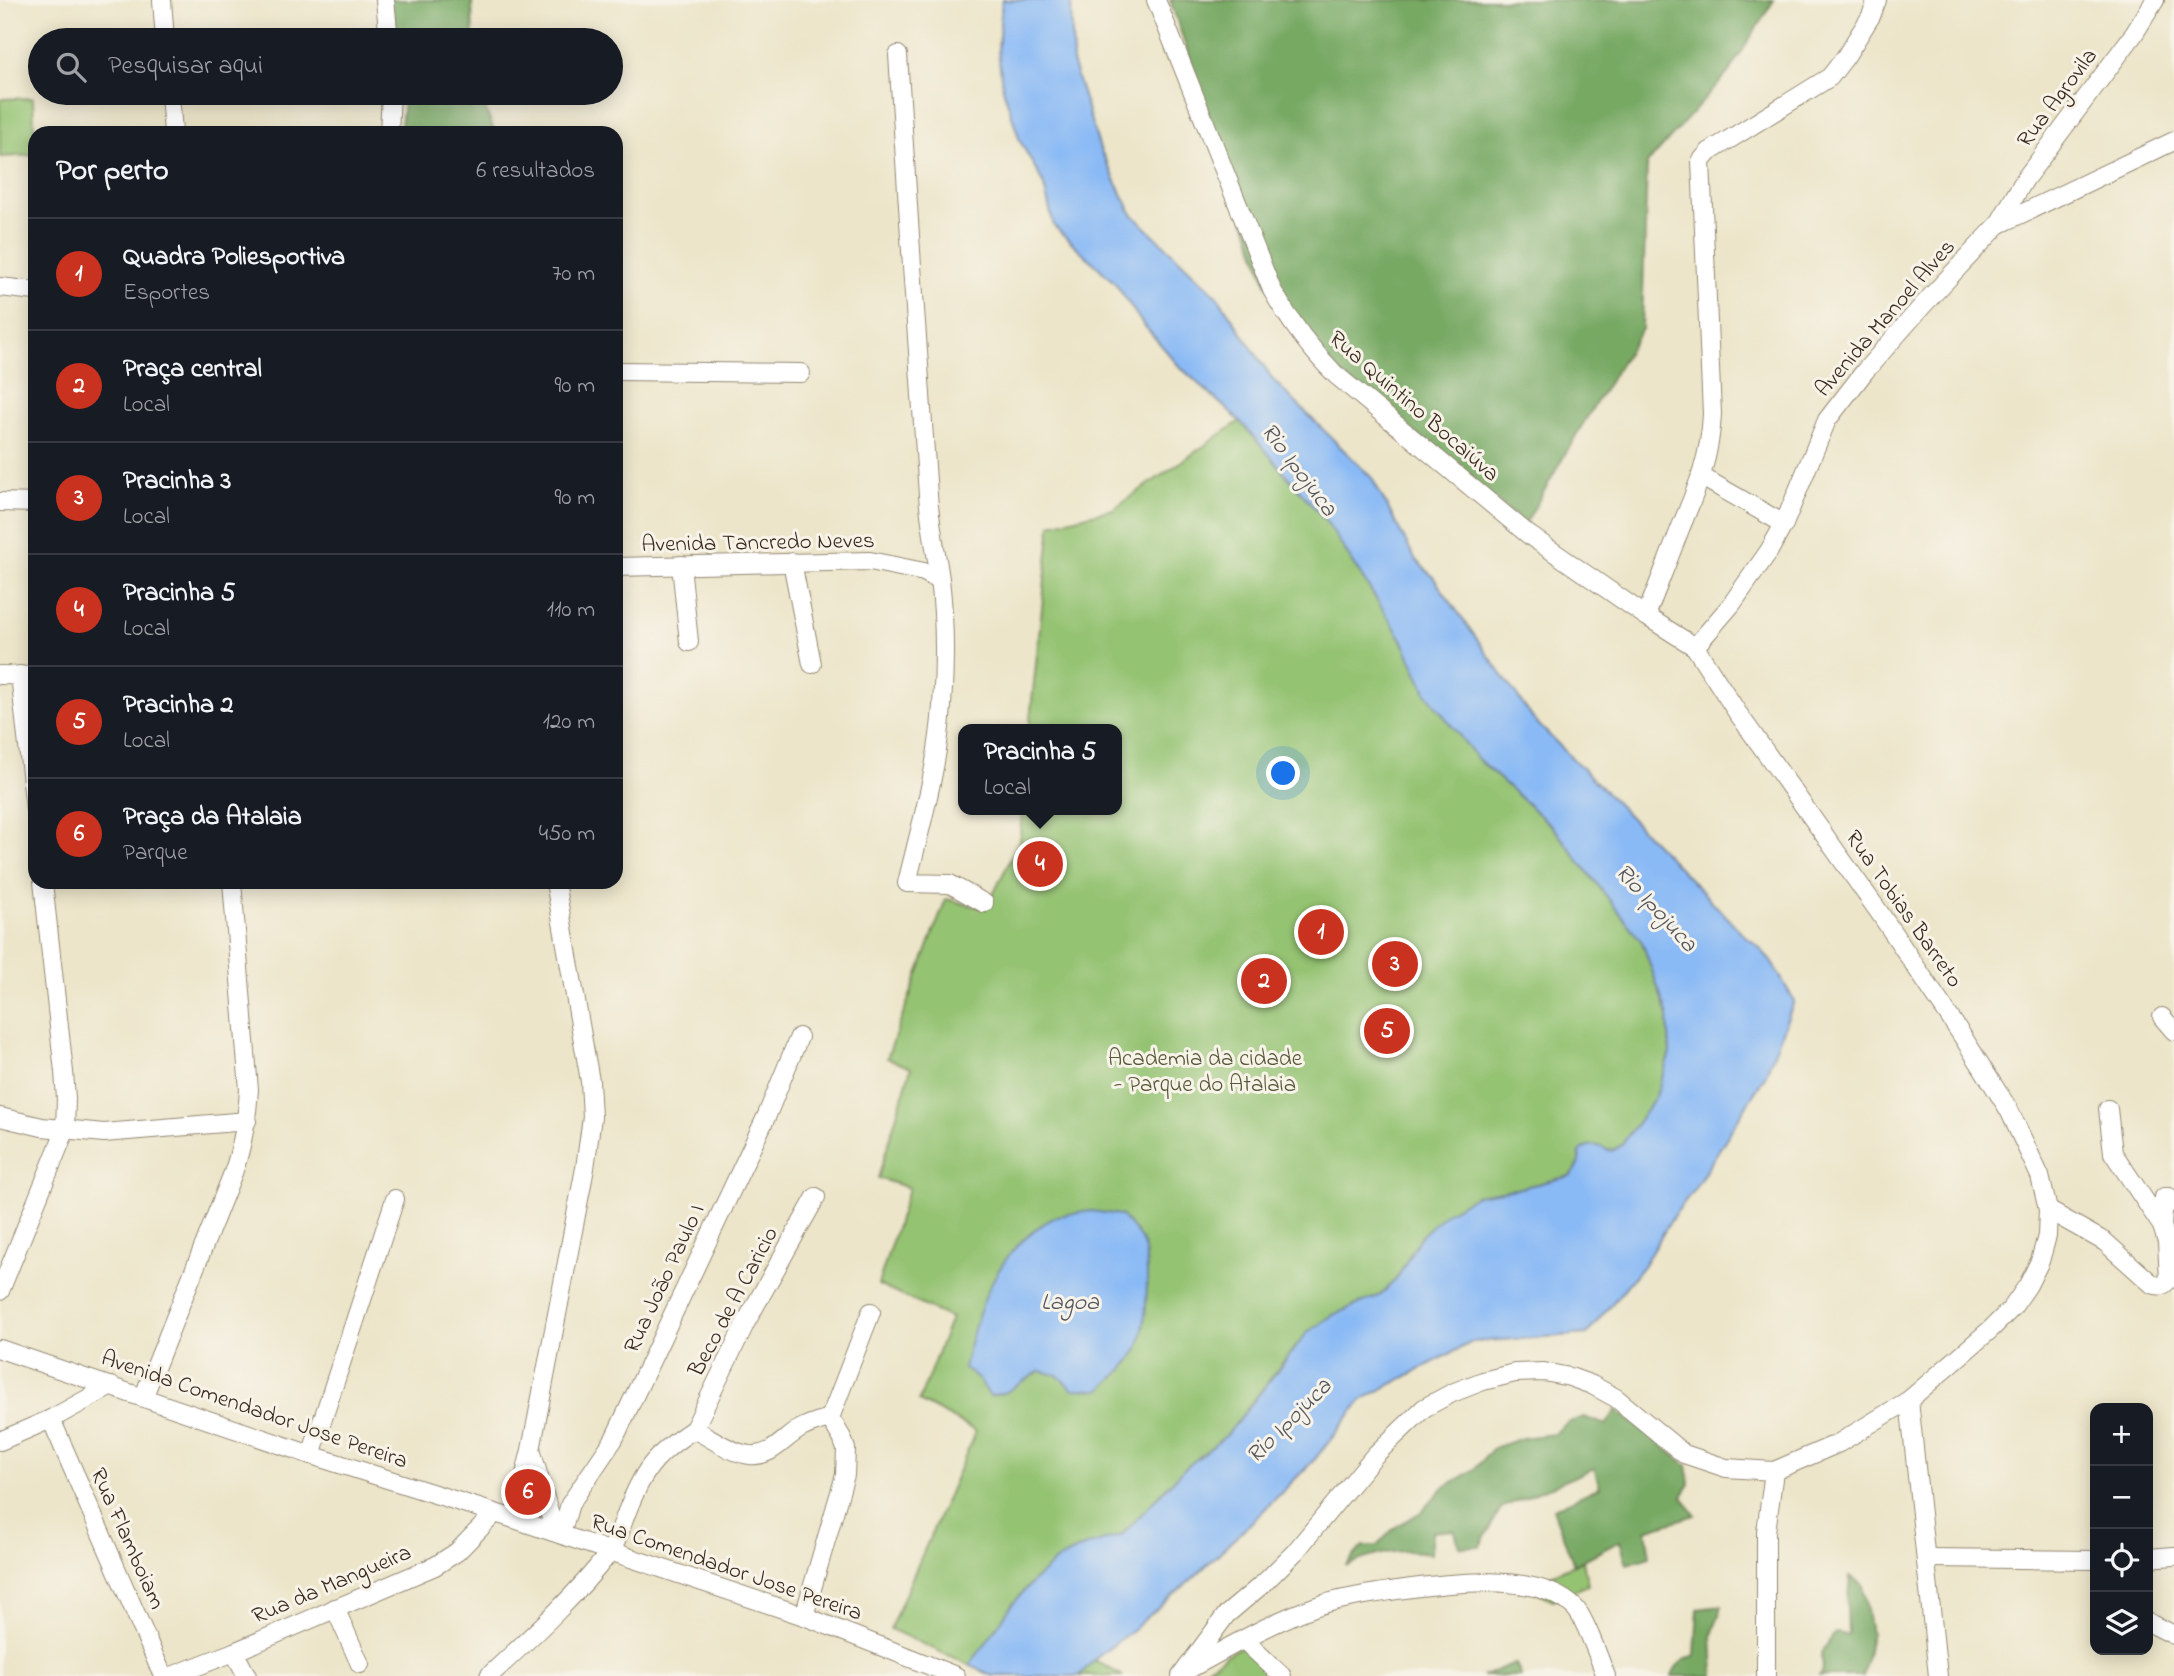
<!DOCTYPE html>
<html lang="pt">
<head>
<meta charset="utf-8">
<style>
  :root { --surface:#171b24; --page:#242831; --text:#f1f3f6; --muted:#9ea1a6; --line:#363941; --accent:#c8321e }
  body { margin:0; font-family:"Indie Flower",sans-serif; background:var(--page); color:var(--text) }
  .controls { position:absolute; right:21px; bottom:21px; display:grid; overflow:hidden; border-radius:14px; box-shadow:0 4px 18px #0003 }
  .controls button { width:63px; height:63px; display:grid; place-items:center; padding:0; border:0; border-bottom:2px solid var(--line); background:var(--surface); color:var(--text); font:35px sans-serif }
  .you { position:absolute; left:1284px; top:774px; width:24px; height:24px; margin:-18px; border:5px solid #fff; border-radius:50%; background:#1a73e8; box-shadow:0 0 0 10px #1a73e833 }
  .badge { display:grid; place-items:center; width:46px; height:46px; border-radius:50%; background:var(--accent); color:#fff; font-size:23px; font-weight:700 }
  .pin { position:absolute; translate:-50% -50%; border:4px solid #fff; box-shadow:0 2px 7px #0006 }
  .popup { position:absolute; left:958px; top:724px; width:164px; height:91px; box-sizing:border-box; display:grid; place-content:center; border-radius:14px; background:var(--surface); filter:drop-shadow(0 2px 5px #0005); font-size:23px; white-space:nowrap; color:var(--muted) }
  .popup b { font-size:26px; color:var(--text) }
  .popup::after { content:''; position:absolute; left:50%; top:100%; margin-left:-14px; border:14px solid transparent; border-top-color:var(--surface) }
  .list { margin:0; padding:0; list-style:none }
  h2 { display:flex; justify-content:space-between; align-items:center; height:91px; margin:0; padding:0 28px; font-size:30px }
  h2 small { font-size:23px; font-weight:400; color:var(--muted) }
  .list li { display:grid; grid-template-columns:46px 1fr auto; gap:21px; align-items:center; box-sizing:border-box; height:112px; padding:0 28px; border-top:2px solid var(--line) }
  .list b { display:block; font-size:26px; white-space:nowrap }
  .list p { margin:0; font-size:23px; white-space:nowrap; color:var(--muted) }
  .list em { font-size:23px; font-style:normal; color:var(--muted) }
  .icon { flex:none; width:38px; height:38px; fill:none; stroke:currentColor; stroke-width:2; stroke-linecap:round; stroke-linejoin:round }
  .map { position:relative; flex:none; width:2174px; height:1676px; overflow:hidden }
  .search { position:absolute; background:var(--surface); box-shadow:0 4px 18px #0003; left:28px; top:28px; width:595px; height:77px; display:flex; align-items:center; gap:18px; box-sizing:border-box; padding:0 24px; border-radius:38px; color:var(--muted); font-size:26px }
  .panel { position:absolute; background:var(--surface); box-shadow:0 4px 18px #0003; left:28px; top:126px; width:595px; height:763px; border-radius:21px }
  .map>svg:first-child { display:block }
</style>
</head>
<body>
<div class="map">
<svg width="2174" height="1676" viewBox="0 0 2174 1676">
  <rect width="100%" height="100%" fill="#f7f3e8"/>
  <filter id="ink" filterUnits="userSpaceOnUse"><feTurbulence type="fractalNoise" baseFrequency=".0143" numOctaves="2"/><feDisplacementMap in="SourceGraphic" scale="14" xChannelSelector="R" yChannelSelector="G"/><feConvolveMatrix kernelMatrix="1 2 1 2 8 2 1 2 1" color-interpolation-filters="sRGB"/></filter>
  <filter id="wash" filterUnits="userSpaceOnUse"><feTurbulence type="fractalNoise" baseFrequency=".00686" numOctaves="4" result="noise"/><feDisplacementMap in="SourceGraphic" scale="28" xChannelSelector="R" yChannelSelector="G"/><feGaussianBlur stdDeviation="1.57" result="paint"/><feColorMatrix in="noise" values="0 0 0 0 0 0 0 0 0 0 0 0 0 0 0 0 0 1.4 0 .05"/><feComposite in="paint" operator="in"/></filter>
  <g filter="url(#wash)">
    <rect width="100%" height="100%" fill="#ece5c9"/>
    <!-- green -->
    <g fill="#94c372" stroke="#687648" stroke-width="2">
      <path d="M33,98L35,155L0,157V99Z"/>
      <path d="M1240,421L1326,521L1402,639L1427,694L1478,759L1553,827L1642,942L1668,1016L1670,1053L1656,1096L1622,1144C1613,1152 1608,1153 1598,1146L1580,1152C1579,1162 1579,1169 1570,1176L1516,1189L1477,1195L1420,1237L1398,1277L1381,1295L1333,1315L1294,1348L1227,1435L1183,1470L1122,1535L1086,1546L1057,1560L1033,1581L1012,1605L984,1646L969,1665L890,1629L976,1431L919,1401L951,1318L878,1285L909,1188L878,1178L911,1068L887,1058L946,899L986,909L1020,840L1022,810H1117V729H1029L1051,524L1113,509Z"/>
      <path d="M531,1466L548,1526L508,1513Z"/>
      <path d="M1583,1561L1588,1585L1553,1600L1526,1586Z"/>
      <path d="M1246,1643L1280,1676H1202L1206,1668Z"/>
      <path d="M1094,1660L1123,1676H1079Z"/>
    </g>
    <!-- forest -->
    <g fill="#77a964" stroke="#596a41" stroke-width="2">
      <path d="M390,0H472L473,40H399Z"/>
      <path d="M1170,0H1774L1729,72L1647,164L1642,329L1578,432L1525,524L1330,365L1266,283Z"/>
      <path d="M405,93H479L495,133H400Z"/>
      <path d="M1616,1410L1687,1465L1690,1484L1682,1496L1695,1515L1646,1530L1650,1557L1627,1564L1620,1541L1574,1565L1553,1509L1600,1487L1594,1468L1501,1508L1480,1546L1460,1547L1454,1530L1432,1532L1431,1554C1401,1546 1373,1555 1345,1566L1363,1546H1377L1394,1528L1421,1512L1443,1488L1476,1468L1493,1448L1522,1438L1554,1434L1567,1423L1584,1417L1606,1425Z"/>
      <path d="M1850,1577L1863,1585L1871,1634L1863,1676H1819L1822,1670L1821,1653L1835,1633L1848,1635L1847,1606Z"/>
      <path d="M1722,1606L1712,1635L1714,1676H1672C1675,1664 1684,1660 1695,1655L1698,1609Z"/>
      <path d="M1516,1664L1521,1676H1482C1494,1674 1503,1665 1516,1664Z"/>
    </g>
    <!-- water -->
    <g fill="#8abaf5" stroke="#62728a" stroke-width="2">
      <path d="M1002,0H1071L1073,65L1100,149L1132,214L1218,297L1274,381L1372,478L1415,559L1433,577L1534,720L1596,782L1745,936C1768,950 1781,978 1794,1001L1765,1076L1695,1188L1673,1217L1643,1266L1587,1334L1472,1342L1363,1399L1315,1459L1260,1514L1191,1580L1131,1631L1094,1660L1079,1676H993L969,1665L984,1646L1012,1605L1033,1581L1057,1560L1086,1546L1122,1535L1183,1470L1227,1435L1307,1333L1333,1315L1381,1295L1398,1277L1420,1237L1446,1213L1477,1195L1516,1189L1570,1176C1579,1169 1579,1162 1580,1152L1587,1146C1591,1146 1595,1145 1598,1146C1611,1150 1609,1155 1622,1144L1656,1096L1670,1053L1668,1016L1642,942L1553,827L1478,759L1427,694L1402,639L1326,521L1240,421L1179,366L1142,323L1115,283L1054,226L1043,182L1020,141L1002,85L998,50Z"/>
      <path d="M1091,1211L1121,1215C1127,1223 1137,1232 1142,1241C1151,1262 1147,1329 1137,1350C1129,1366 1112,1379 1100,1390L1072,1389L1057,1375L1040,1371L1006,1392L990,1396L979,1380L964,1368C978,1307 995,1250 1053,1218C1063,1213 1079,1213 1091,1211Z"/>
    </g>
  </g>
  <g filter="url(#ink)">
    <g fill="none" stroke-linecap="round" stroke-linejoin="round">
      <defs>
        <g id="minor">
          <path d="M162,0L165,40"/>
          <path d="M385,0L389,40"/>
          <path d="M1156,0L1272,290C1290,322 1310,349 1336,375L1529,535L1646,616L1695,647L1737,712L1879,912L1961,1034L2009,1110L2040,1176L2048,1210L2047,1236L2040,1261L2028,1285L2012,1308L1991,1329L1909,1400L1839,1443L1774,1471L1726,1468L1684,1454L1616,1398L1592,1385L1570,1377L1544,1372L1515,1373L1483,1381L1452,1393L1424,1408L1375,1455L1295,1552L1265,1582L1226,1615L1181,1676"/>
          <path d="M898,55C907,202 918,348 928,495C930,523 936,551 940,579C945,621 945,664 942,706C938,767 921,825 907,883L950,884L984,903"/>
          <path d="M170,93L173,133"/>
          <path d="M389,133L391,93"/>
          <path d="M1998,225L2025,179L2134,34L2155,0"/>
          <path d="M0,287L35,291"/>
          <path d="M616,371L801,373"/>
          <path d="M1702,477L1784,524"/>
          <path d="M0,502L35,503"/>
          <path d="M792,562L812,664"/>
          <path d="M681,565L689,642"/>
          <path d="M616,567L870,561L924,572L940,581"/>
          <path d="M1646,616C1657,587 1669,558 1680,529C1697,488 1710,459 1712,414L1701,161L1709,152L1830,77L1846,56L1871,16L1877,0"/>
          <path d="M1695,647L1731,605L1769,551L1784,524L1827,420L1865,371L1924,304L1998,225L2174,141"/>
          <path d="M0,675L35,676"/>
          <path d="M20,675L35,809"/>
          <path d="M2162,1017L2174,1031"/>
          <path d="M0,1117L42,1127L104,1133L247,1121"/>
          <path d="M2048,1210L2105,1242L2152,1284C2160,1287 2164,1286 2169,1279L2167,1242L2162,1226L2113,1153L2108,1109"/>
          <path d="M2162,1226L2164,1197H2169L2174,1203"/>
          <path d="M0,1291L65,1131L66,1099L64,1072L43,882"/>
          <path d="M0,1349L311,1455L514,1519L804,1616L956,1676"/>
          <path d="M143,1398L233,1173C243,1145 247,1119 249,1090L232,882"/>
          <path d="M1909,1400L1938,1676"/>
          <path d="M51,1419L163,1676"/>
          <path d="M694,1429L746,1322L816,1197"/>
          <path d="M694,1429C711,1438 731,1453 750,1455C771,1457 782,1440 798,1430C807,1424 819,1421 830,1418"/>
          <path d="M0,1441L51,1419L111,1386"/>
          <path d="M532,1453L555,1532"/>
          <path d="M311,1455L395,1199"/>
          <path d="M514,1519L531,1450L585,1168L592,1117L590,1081L555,882"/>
          <path d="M561,1534L570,1504L614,1439L767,1115L799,1037"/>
          <path d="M1927,1558L2095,1560"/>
          <path d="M2148,1558L2174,1556"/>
          <path d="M335,1608L360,1664"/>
          <path d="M804,1616L845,1475L846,1449L842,1438L830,1418L871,1312"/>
          <path d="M2148,1622L2174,1635"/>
          <path d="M1244,1640L1282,1676"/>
          <path d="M234,1652L247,1676"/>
          <path d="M1189,1669C1230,1647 1273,1621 1317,1606C1341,1598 1366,1595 1390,1591C1440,1584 1537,1569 1575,1608C1585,1618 1600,1661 1606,1676"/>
          <path d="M172,1676L234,1652L435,1566L457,1552L495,1513"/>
          <path d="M489,1676C531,1637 574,1598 609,1553C617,1543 621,1527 626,1514C643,1470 654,1455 694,1429"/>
          <path d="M1766,1676V1532L1774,1471"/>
        </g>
      </defs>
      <!-- minor casing -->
      <use href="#minor" stroke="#948874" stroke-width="20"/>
      <!-- minor -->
      <use href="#minor" stroke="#fff" stroke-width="18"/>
    </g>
  </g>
  <g text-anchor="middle" stroke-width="6" stroke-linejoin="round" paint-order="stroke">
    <!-- street labels -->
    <g font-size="23" fill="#3b2a1e" stroke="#f7f3e8">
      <text transform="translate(2056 97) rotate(-53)" y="8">Rua Agrovila</text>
      <text transform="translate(1884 317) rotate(-49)" y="8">Avenida Manoel Alves</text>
      <text transform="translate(1415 405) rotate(41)" y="8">Rua Quintino Bocaiúva</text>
      <text transform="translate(758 541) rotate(-1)" y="8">Avenida Tancredo Neves</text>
      <text transform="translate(1905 908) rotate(55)" y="8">Rua Tobias Barreto</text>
      <text transform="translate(663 1278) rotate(-65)" y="8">Rua João Paulo I</text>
      <text transform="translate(732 1301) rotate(-62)" y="8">Beco de A Caricio</text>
      <text transform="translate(255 1408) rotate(19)" y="8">Avenida Comendador Jose Pereira</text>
      <text transform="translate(129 1538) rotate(66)" y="8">Rua Flamboiam</text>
      <text transform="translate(727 1566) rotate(19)" y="8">Rua Comendador Jose Pereira</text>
      <text transform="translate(331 1583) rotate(-23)" y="8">Rua da Mangueira</text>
    </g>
    <!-- park labels -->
    <g font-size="23" fill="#565837" stroke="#f7f3e8">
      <text x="1205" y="1065">Academia da cidade<tspan x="1205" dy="26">- Parque do Atalaia</tspan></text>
    </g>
    <!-- water labels -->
    <g font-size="24" font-style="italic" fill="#53555e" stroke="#f7f3e8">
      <text transform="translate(1300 469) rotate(53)" y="8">Rio Ipojuca</text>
      <text transform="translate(1657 907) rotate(48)" y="8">Rio Ipojuca</text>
      <text x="1070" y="1309">Lagoa</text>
      <text transform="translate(1288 1420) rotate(-45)" y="8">Rio Ipojuca</text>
    </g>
  </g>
</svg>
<div class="controls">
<button>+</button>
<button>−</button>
<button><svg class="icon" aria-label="locate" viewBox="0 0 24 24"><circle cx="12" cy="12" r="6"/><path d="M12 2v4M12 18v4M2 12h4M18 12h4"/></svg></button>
<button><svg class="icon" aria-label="layers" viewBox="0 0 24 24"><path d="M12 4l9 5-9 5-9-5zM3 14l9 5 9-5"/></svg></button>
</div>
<div class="you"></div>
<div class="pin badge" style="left:1321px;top:932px">1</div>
<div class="pin badge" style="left:1264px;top:981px">2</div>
<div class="pin badge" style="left:1395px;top:964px">3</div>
<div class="pin badge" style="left:1040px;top:864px">4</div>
<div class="popup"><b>Pracinha 5</b>Local</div>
<div class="pin badge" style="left:1387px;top:1031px">5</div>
<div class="pin badge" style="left:528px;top:1492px">6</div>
<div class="search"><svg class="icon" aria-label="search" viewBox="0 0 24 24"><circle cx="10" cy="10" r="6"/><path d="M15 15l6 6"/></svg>Pesquisar aqui</div>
<section class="panel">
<h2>Por perto<small>6 resultados</small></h2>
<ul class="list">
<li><span class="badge">1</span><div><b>Quadra Poliesportiva</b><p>Esportes</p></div><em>70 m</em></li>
<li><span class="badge">2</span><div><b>Praça central</b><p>Local</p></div><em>90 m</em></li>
<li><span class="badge">3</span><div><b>Pracinha 3</b><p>Local</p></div><em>90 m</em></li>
<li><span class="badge">4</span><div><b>Pracinha 5</b><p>Local</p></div><em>110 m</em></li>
<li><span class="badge">5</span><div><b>Pracinha 2</b><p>Local</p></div><em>120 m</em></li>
<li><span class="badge">6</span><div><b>Praça da Atalaia</b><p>Parque</p></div><em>450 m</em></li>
</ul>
</section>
</div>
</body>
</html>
